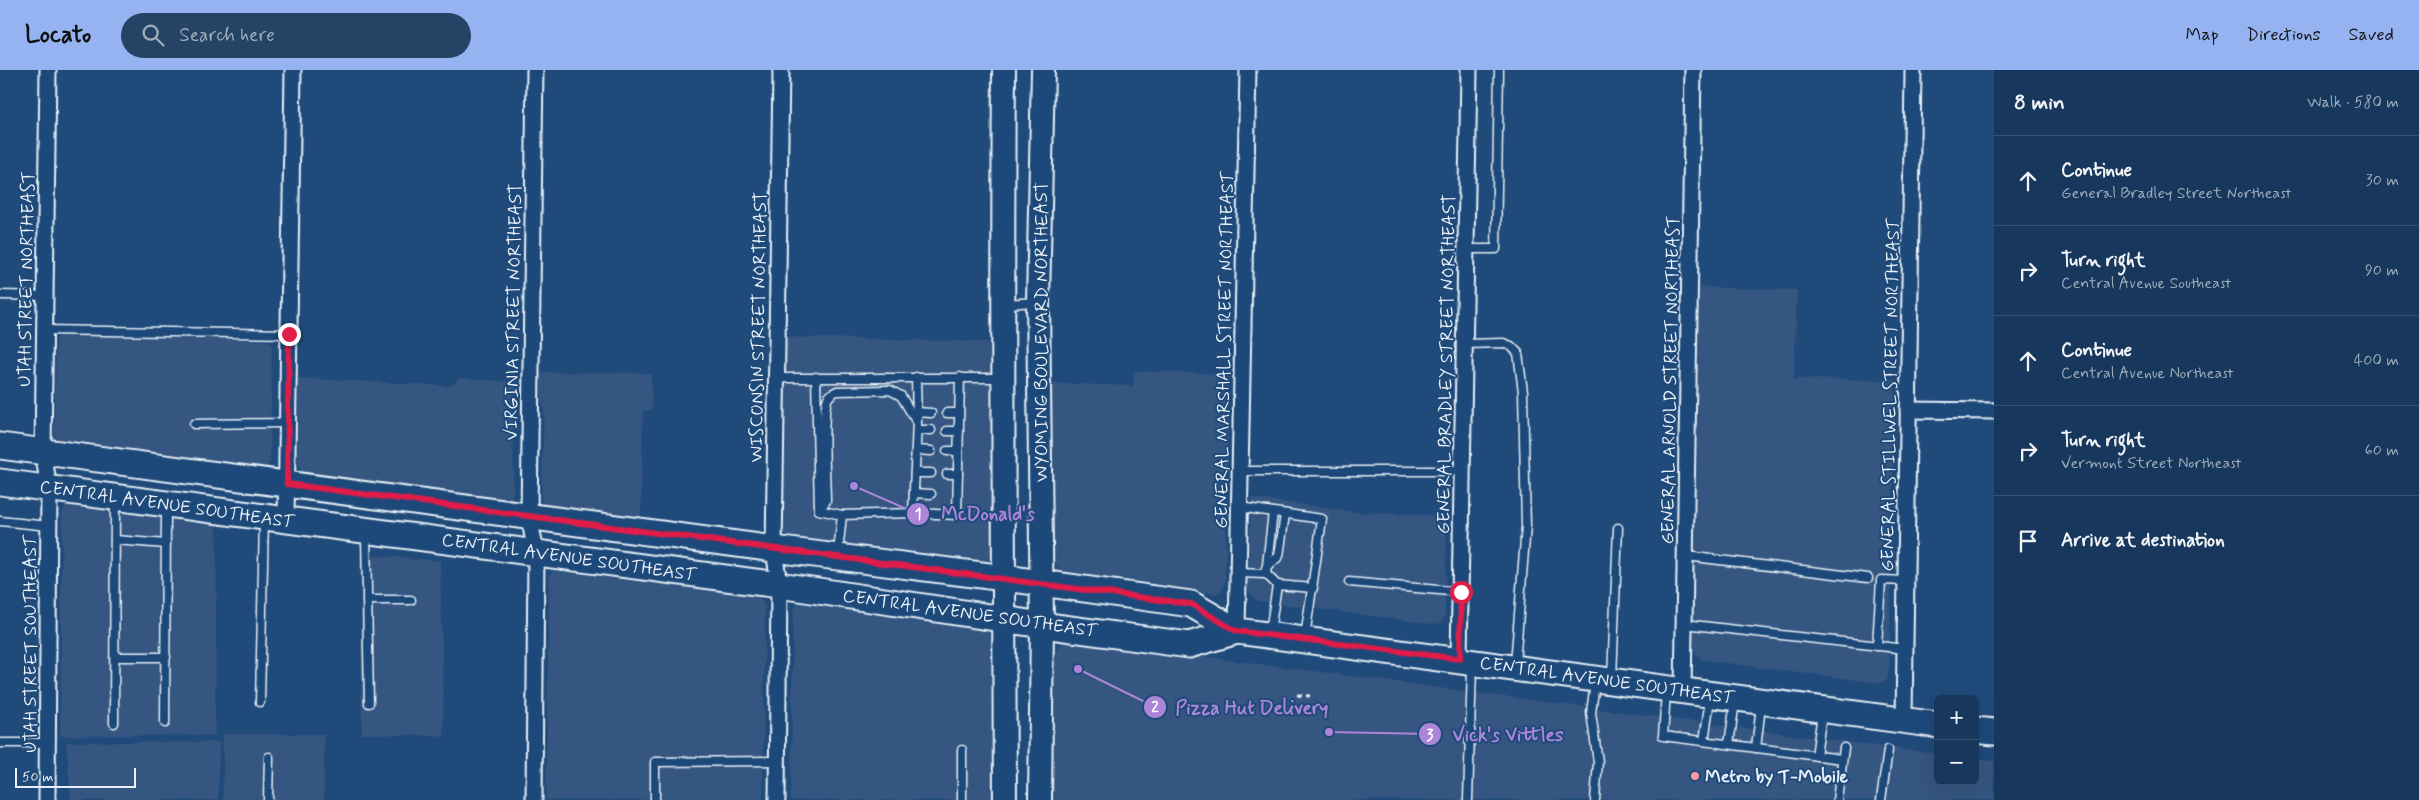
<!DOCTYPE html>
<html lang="en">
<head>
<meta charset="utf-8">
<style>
  :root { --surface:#17385c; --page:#244365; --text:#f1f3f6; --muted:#9eacbb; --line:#365272; --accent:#95b2f1 }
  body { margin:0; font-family:Mynerve,sans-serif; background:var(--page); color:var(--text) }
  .controls { position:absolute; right:15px; bottom:15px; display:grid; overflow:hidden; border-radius:8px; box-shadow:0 5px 20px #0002 }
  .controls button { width:45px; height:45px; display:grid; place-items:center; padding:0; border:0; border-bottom:1px solid var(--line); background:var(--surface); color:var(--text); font:25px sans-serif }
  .scale { position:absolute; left:15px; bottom:12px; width:121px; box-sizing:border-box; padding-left:5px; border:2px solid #e8f1f8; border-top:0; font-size:14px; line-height:18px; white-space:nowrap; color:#e8f1f8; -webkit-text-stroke:4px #1f4a7a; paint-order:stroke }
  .stop { position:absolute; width:15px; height:15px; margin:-11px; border:4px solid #e11d48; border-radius:50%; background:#fff }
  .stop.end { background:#e11d48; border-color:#fff; box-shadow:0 1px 5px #0008 }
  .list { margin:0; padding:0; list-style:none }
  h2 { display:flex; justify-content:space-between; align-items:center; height:65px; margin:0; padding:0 20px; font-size:21px }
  h2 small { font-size:16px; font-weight:400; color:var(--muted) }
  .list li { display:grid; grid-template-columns:32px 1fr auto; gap:15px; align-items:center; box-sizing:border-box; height:90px; padding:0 20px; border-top:1px solid var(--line) }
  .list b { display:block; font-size:19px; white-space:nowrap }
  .list p { margin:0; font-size:16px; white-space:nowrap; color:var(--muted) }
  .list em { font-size:16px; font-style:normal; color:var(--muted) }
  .icon { flex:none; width:28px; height:28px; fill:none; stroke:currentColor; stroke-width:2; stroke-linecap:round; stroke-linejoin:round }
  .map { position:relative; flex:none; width:1994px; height:730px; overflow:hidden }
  header { display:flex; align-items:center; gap:30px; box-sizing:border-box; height:70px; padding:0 25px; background:var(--accent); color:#111 }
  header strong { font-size:24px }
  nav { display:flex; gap:28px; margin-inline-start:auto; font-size:18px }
  .search { width:350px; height:45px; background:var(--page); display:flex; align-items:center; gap:12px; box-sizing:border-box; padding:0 18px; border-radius:28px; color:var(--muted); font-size:19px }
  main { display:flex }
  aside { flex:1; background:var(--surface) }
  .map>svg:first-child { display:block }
</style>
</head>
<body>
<header>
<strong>Locato</strong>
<div class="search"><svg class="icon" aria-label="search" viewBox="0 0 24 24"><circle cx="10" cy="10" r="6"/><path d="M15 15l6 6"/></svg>Search here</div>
<nav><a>Map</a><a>Directions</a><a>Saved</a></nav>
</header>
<main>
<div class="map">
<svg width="1994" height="730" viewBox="0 0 1994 730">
  <rect width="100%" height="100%" fill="#1f4a7a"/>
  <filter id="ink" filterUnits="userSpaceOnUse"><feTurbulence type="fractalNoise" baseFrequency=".02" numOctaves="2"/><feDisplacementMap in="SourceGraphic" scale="10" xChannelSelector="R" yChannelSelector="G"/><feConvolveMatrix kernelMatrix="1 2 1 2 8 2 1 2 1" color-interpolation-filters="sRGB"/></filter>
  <g filter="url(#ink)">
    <!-- built -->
    <g fill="#365681">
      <path d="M1700,217L1797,220L1794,309L1896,310L1889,600L1887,610L1880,613L1703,590L1696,585L1693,574Z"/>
      <path d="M62,265L266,270L272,273L270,392L265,399L54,371L56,269Z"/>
      <path d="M785,267L990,272L993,478L989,490L981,493L786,468L783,460Z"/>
      <path d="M1135,301L1229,304L1225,512L1223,520L1217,524L1068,505L1060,500L1054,493L1050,313L1133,316Z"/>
      <path d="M540,302L651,303L652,340L643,341L641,451L543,436L541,430L544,340L541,328Z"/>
      <path d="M298,308L451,316L459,308L517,312L514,328L513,423L510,432L301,404L298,395Z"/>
      <path d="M1251,428L1355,442L1447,446L1445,546L1441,553L1432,554L1258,531L1250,524L1248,516Z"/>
      <path d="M66,435L217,455L215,665L60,666L62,444Z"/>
      <path d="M360,484L440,491L444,666L362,664Z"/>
      <path d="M552,501L755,526L761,530L765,536L763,730H546L549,508Z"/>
      <path d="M797,533L982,557L989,560L991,568L992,730H791L793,540Z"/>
      <path d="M1071,569L1938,684V711H1975V689L1994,691V730H1050L1051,622L1056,580L1063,571Z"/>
      <rect x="223" y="664" width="101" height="66"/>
      <path d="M66,672H219L218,730H71Z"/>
    </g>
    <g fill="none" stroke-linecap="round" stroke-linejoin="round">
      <defs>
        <g id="lane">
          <path d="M1467,179H1496L1499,0"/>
          <path d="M0,225L45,226"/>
          <path d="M1005,234L1036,232"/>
          <path d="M44,260L289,264"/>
          <path d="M1465,274L1503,273L1511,276L1518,283L1523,322L1526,456L1515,594"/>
          <path d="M816,307L819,440L842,445"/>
          <path d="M776,308H1001"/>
          <path d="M917,342L931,343"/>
          <path d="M947,343H959"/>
          <path d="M194,354L288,353"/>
          <path d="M917,360H931"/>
          <path d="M947,361H959"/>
          <path d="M916,380L931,381"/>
          <path d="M947,381H958"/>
          <path d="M1239,401H1463"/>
          <path d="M915,403H931"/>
          <path d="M947,404H958"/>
          <path d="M914,423L931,424"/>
          <path d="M1239,437L1322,449L1305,567"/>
          <path d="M819,440L826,431C826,412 821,341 828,328C830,324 833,323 837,321L890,320L901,326L916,351"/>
          <path d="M1273,442L1266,504L1277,515L1313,518"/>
          <path d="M913,443L957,445L960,307"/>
          <path d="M0,451L49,456"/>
          <path d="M366,465L369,633"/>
          <path d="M115,470L166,474"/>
          <path d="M838,483L842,445L913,443L917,352L916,307"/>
          <path d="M1686,486L1868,508"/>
          <path d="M1266,498L1279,486L1285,444"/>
          <path d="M1238,503L1266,504"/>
          <path d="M1349,512L1461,522"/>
          <path d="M367,530H411"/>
          <path d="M1684,554L1906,579"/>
          <path d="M1270,562L1277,515"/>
          <path d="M1877,576L1881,510L1906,511"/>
          <path d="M115,587H166"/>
          <path d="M1612,608L1618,458"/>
          <path d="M1595,613L1591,643L1598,692L1595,730"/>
          <path d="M1666,622L1663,666L1842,689"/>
          <path d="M260,632L264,449"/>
          <path d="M114,653L115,431"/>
          <path d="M165,653L166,438"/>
          <path d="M1704,671L1710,629"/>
          <path d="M0,673H48"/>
          <path d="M1729,674L1735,632"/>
          <path d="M1756,678L1761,636"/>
          <path d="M1816,686L1822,644"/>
          <path d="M268,730L269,687"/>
          <path d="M655,730V692L778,691"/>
          <path d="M962,730V680"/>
          <path d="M1468,730L1472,597"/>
          <path d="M1837,730L1844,678"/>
          <path d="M1881,730L1888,680"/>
        </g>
        <g id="street">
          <path d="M1908,340L1994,341"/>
          <path d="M286,449L293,0"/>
          <path d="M1237,561L1248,0"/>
          <path d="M1459,589L1469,0"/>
          <path d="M1683,621L1693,0"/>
          <path d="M1904,650L1913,0"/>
          <path d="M47,730L49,418L43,382L48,0"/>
          <path d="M534,730L536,483L529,446L535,0"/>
          <path d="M777,730L779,515L774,479L781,0"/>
        </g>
        <g id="secondary">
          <path d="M1004,0C1002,243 1004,487 1005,730"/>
          <path d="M1040,730L1042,555L1038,232L1043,0"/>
        </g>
        <g id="primary">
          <path d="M0,376L774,479L1005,508L1191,534L1237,561"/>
          <path d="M0,412L779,515L1042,555L1189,575L1237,561L1938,655"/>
          <path d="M1975,660L1994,662"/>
        </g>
      </defs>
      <!-- lane casing -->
      <use href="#lane" stroke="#e8f1f8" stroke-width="11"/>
      <!-- street casing -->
      <use href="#street" stroke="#e8f1f8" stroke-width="19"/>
      <!-- secondary casing -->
      <use href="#secondary" stroke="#e8f1f8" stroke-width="26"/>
      <!-- primary casing -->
      <use href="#primary" stroke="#e8f1f8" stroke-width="29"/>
      <!-- path -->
      <path stroke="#e8f1f8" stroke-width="3" stroke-dasharray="5 4" stroke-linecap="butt" d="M1297,625L1310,626"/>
      <!-- lane -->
      <use href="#lane" stroke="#1f4a7a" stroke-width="8"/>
      <!-- street -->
      <use href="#street" stroke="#1f4a7a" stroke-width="15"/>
      <!-- secondary -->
      <use href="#secondary" stroke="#1f4a7a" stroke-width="22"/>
      <!-- primary -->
      <use href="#primary" stroke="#1f4a7a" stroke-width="25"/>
    </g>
  </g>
  <g fill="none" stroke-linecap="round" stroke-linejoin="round" filter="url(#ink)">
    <!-- route -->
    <path stroke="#e11d48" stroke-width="6" d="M289,264L287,414L1191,534L1236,561L1460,589L1461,522"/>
  </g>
  <!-- markers -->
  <circle fill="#ff9aa2" stroke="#1f4a7a" stroke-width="2" cx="1695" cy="706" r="5"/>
  <g text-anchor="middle" stroke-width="4" stroke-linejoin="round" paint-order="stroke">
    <!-- street labels -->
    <g font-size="18" fill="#e8f1f8" stroke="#1f4a7a">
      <text transform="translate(26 209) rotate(-89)" y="6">UTAH STREET NORTHEAST</text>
      <text transform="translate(513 242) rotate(-89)" y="6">VIRGINIA STREET NORTHEAST</text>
      <text transform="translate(758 257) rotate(-89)" y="6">WISCONSIN STREET NORTHEAST</text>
      <text transform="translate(1041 262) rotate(-90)" y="6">WYOMING BOULEVARD NORTHEAST</text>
      <text transform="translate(1224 280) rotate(-89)" y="6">GENERAL MARSHALL STREET NORTHEAST</text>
      <text transform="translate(1446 294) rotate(-89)" y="6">GENERAL BRADLEY STREET NORTHEAST</text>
      <text transform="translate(1670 310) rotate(-89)" y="6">GENERAL ARNOLD STREET NORTHEAST</text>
      <text transform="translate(1890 325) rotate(-89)" y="6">GENERAL STILLWEL STREET NORTHEAST</text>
      <text transform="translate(167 434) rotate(8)" y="6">CENTRAL AVENUE SOUTHEAST</text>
      <text transform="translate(569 487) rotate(8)" y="6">CENTRAL AVENUE SOUTHEAST</text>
      <text transform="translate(970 543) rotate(8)" y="6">CENTRAL AVENUE SOUTHEAST</text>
      <text transform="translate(30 574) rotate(-90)" y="6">UTAH STREET SOUTHEAST</text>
      <text transform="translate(1607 610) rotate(8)" y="6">CENTRAL AVENUE SOUTHEAST</text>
    </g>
    <!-- poi labels -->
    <g font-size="18" font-weight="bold" fill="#e8f1f8" stroke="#1f4a7a" text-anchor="start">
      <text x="1705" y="712">Metro by T-Mobile</text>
    </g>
  </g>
  <!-- callouts -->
  <path fill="none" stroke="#ac85d9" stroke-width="2" d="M854 416L918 444M1078 599L1155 637M1329 662L1430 664"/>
  <g fill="#ac85d9" stroke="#1f4a7a" stroke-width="2">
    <circle cx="854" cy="416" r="5"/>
    <circle cx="1078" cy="599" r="5"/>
    <circle cx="1329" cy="662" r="5"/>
    <circle cx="918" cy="444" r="12"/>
    <circle cx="1155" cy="637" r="12"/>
    <circle cx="1430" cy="664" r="12"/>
  </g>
  <g font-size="15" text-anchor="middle" font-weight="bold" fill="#fff">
    <text x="918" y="449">1</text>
    <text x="1155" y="642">2</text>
    <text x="1430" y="670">3</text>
  </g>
  <g font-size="19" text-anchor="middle" font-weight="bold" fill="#ac85d9" stroke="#1f4a7a" stroke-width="4" stroke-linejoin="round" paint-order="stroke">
    <text x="988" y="450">McDonald's</text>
    <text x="1252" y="644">Pizza Hut Delivery</text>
    <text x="1508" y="671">Vick's Vittles</text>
  </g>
</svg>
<div class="controls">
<button>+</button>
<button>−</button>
</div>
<div class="scale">50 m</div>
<div class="stop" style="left:1461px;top:522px"></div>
<div class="stop end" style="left:289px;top:264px"></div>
</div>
<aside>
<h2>8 min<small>Walk · 580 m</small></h2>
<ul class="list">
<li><svg class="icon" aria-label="ahead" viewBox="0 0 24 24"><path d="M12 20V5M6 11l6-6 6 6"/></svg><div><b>Continue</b><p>General Bradley Street Northeast</p></div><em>30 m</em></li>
<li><svg class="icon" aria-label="right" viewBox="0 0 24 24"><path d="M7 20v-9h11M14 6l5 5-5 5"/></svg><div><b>Turn right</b><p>Central Avenue Southeast</p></div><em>90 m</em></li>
<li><svg class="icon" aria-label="ahead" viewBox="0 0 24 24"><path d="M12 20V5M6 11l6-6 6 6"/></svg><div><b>Continue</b><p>Central Avenue Northeast</p></div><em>400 m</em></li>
<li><svg class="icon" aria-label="right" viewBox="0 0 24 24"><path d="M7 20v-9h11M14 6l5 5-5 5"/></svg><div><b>Turn right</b><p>Vermont Street Northeast</p></div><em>60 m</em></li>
<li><svg class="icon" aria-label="arrive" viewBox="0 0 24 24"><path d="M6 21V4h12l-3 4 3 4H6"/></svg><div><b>Arrive at destination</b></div></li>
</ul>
</aside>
</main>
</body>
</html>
